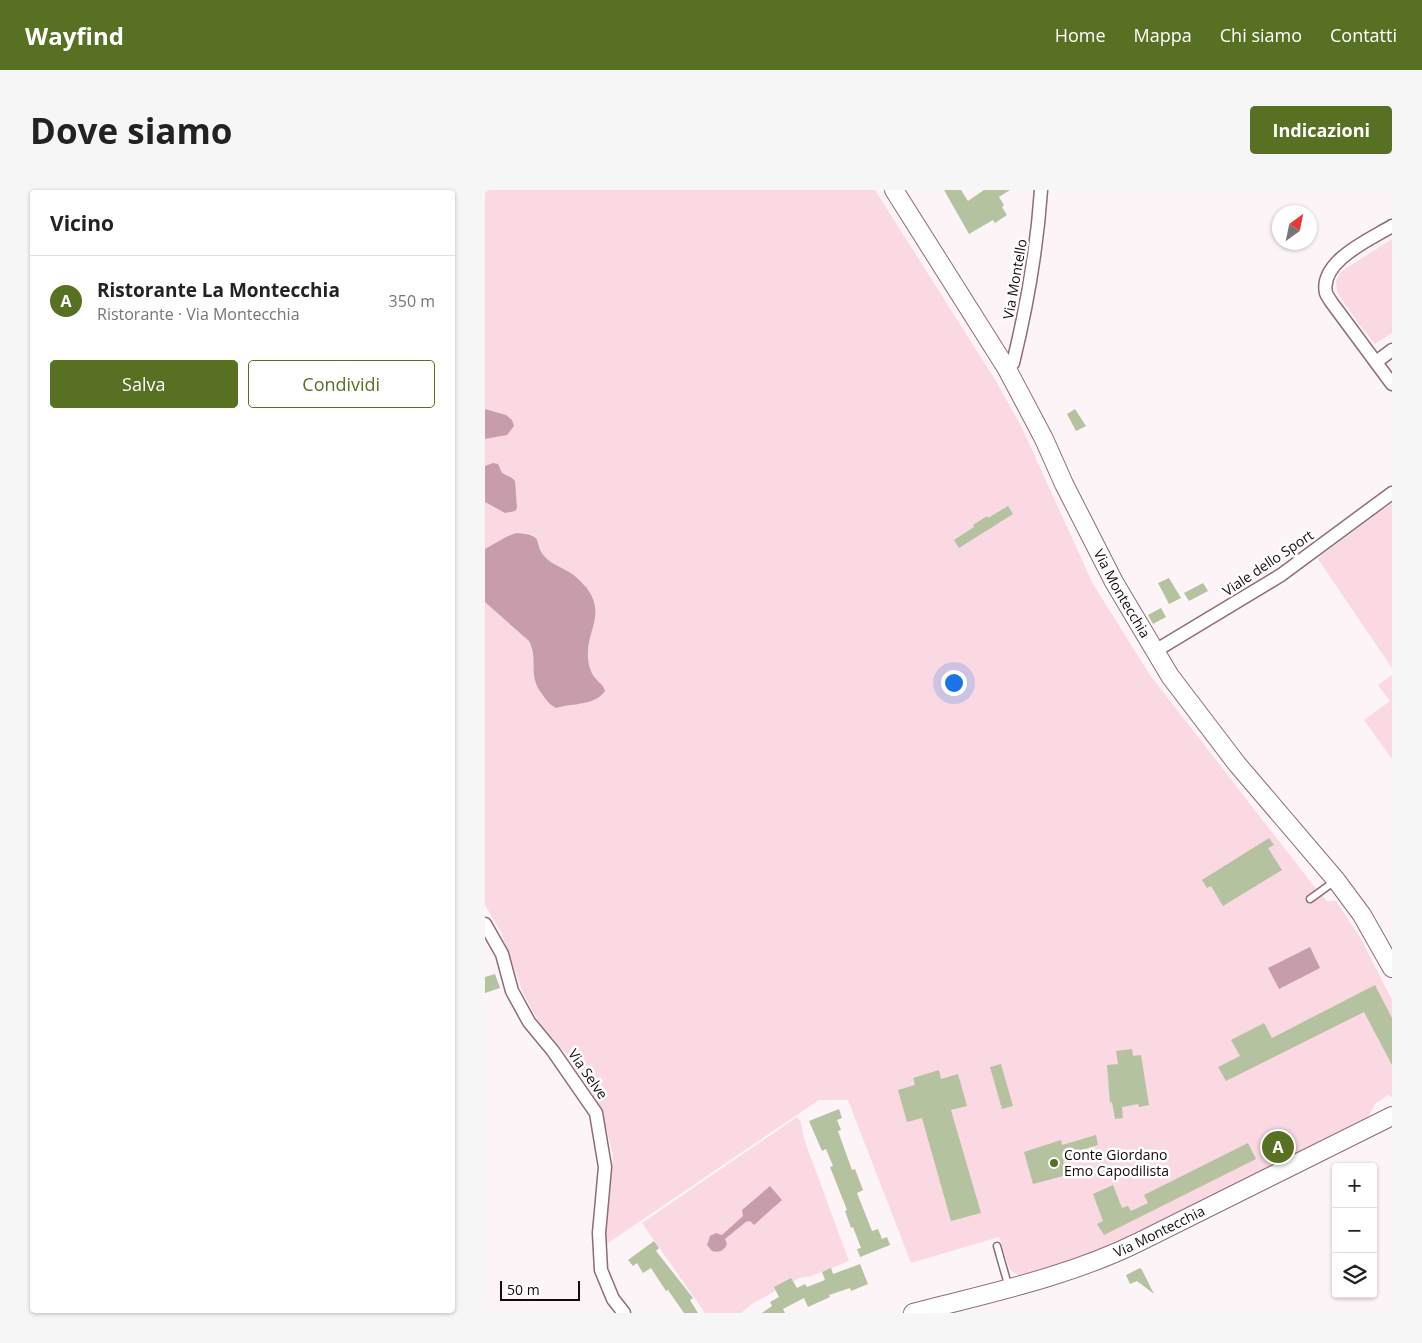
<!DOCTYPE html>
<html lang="it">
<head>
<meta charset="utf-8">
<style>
  :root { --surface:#fff; --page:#f6f6f6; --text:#222; --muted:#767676; --line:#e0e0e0; --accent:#577022 }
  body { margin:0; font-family:"Open Sans",sans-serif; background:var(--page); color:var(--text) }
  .controls { position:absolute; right:15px; bottom:15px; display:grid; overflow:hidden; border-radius:5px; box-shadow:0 1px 4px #0004 }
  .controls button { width:45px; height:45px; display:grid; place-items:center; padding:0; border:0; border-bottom:1px solid var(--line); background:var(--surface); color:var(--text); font:25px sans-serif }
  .compass { position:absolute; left:787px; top:15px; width:45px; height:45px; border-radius:50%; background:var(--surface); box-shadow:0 1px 4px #0004; rotate:33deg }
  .scale { position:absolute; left:15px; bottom:12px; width:80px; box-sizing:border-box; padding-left:5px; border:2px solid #16090e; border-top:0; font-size:14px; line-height:18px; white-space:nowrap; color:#16090e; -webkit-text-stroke:4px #fff; paint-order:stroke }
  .you { position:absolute; left:468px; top:492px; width:18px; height:18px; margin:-12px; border:4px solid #fff; border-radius:50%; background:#1a73e8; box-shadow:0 0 0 8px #1a73e833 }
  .badge { display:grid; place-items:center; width:32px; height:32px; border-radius:50%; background:var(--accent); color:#fff; font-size:16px; font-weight:700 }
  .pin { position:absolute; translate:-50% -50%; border:2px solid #fff; box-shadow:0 1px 5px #0006 }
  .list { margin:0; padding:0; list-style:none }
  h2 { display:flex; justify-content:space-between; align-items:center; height:65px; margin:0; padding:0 20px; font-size:21px }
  h2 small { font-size:16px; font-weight:400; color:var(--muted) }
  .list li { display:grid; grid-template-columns:32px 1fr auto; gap:15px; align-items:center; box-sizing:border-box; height:90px; padding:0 20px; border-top:1px solid var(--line) }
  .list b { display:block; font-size:19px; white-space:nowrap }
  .list p { margin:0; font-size:16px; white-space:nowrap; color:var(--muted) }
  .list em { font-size:16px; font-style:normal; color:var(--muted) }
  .actions { display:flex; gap:10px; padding:15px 20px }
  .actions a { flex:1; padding:11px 0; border:1px solid var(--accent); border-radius:5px; text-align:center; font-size:18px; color:var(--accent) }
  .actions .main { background:var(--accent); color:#fff }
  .icon { flex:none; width:28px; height:28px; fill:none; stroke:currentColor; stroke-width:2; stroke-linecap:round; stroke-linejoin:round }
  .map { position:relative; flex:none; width:907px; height:1123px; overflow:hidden; border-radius:5px }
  header { display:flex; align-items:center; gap:30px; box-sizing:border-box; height:70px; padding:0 25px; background:var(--accent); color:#fff }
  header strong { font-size:24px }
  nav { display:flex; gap:28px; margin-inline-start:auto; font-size:18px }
  .intro { display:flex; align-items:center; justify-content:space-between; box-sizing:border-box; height:120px; padding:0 30px }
  h1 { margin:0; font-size:35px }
  .button { padding:12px 22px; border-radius:5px; background:var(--accent); color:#fff; font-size:18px; font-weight:700 }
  main { display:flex; gap:30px; padding:0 30px }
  aside { flex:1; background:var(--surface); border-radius:5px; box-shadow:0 1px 4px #0004 }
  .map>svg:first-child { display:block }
</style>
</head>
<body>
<header>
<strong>Wayfind</strong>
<nav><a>Home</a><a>Mappa</a><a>Chi siamo</a><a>Contatti</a></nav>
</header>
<div class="intro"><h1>Dove siamo</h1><a class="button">Indicazioni</a></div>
<main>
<aside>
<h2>Vicino<small></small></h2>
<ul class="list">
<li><span class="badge">A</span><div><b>Ristorante La Montecchia</b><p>Ristorante · Via Montecchia</p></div><em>350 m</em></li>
</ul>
<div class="actions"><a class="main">Salva</a><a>Condividi</a></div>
</aside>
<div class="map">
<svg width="907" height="1123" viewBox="0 0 907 1123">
  <rect width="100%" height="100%" fill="#fdf4f7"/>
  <!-- green -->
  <g fill="#fad9e3">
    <path d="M0,0H390L511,191L537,238L608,394L665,485L828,695L842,711H851L876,749L907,810V907L903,905L890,914L884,926L650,1048L543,1083L533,1085L525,1080L514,1047L426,1073L363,910H334L120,1055L128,965L116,918L86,870L54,832L38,803L16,742L0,715Z"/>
    <path d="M907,49V143L890,154L871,130L852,102L851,90L857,81Z"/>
    <path d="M907,313V478L833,369L834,367Z"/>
    <path d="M907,485V569L879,530L905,511L893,495Z"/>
    <path d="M312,927L316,932L319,949L364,1071L326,1086L314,1088L267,1114L256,1123H220L157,1033Z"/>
  </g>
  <!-- water -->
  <g fill="#c89dab">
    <path d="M0,219L21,225L27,230L29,236L22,245L0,249Z"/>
    <path d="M8,273L13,274L17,283L27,288L30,291L32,318L30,321L20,323L0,312V276Z"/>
    <path d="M31,343C62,345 47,353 60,367C67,375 79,378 87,384C92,387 97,393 101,397C122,425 101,440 103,467C103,474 106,484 111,489C115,494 118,494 120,501C110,516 87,513 71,518C65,515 61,510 57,504C42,484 54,470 44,451L0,412V359L23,346Z"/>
    <path d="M825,757L835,778L794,799L783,778Z"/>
    <path d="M285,996L297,1010L269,1035L265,1031L263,1032L262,1031L240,1049L242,1054C239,1061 234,1063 227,1061L222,1055L225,1046L231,1043L237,1045L258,1026L257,1020Z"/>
  </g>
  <!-- building -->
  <g fill="#b4c2a0">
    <path d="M459,0H476L483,11L499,0H525L514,7L519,15L517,17L522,25L510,33L508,30L484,44Z"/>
    <path d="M590,219L601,236L591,241L582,224Z"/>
    <path d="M523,316L528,324L474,358L469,350L489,337L488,335L502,326L503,328Z"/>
    <path d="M684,388L696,408L684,414L673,393Z"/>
    <path d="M718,393L723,401L704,411L699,403Z"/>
    <path d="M676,418L681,427L668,434L663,425Z"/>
    <path d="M784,648L789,655L783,658L797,680L738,716L726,696L722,698L717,690Z"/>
    <path d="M10,784L15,798L0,803V787Z"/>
    <path d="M890,795L907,828V875L879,822L741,891L733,877L755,866L746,850L779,833L787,848Z"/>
    <path d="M647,859L648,866L656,865L664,915L654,917L653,914L637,917L638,928L630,929L627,912L625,913L622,875L633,874L631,861Z"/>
    <path d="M516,874L528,916L517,919L505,877Z"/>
    <path d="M454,880L456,889L473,884L482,916L466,920L496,1023L466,1031L437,928L422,932L413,900L430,895L428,888Z"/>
    <path d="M354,919L357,928L352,930L356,940L353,941L367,980L370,979L378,1000L372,1003L387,1041L393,1039L397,1049L402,1047L405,1055L375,1067L372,1059L376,1058L368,1037L366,1038L360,1021L362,1020L345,977L348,976L341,959L337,961L324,931Z"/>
    <path d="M611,945L613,955L596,960L598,966L578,971L582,985L548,994L539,962L576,950L577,955Z"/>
    <path d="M763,953L771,969L619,1045L612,1034L618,1031L608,1004L628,995L637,1018L643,1016L646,1021L663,1013L659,1005Z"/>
    <path d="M169,1051L174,1058L171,1061L208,1108L205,1110L213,1123H199L183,1100L181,1101L166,1078L158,1083L152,1073L148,1076L143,1070Z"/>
    <path d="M375,1074L383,1094L366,1101L365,1098L344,1105L345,1107L323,1117L319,1108L298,1119L300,1123H277L287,1116L285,1112L294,1107L289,1097L306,1088L312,1098L320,1094L322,1097L340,1090L337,1082L346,1078L348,1084Z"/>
    <path d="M655,1078L657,1080L669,1104L652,1091L645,1094L641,1085Z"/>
  </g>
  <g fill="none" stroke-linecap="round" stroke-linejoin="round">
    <defs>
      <g id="lane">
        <path d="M825,709L850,691"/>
        <path d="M512,1056L524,1098"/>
      </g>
      <g id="street">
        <path d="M907,36C886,49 834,71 841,103C842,106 845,110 847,113L907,194"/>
        <path d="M891,172L907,160"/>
        <path d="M522,179L528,173C542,116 552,59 556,0"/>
        <path d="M670,461L796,385L907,303"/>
        <path d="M0,734L17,764L27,801L44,832L68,861L111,923L120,977L114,1043L116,1080L128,1109L139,1123"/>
      </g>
      <g id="secondary">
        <path id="s1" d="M409,0L522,179L559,249L579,294L629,392L685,486L752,574L851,690L877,725L907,778"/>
        <path id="s2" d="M428,1123C504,1103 583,1087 654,1052L907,926"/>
      </g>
    </defs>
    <!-- lane casing -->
    <use href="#lane" stroke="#906b78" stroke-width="9"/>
    <!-- street casing -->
    <use href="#street" stroke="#906b78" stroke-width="15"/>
    <!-- secondary casing -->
    <use href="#secondary" stroke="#906b78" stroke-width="20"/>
    <!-- lane -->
    <use href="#lane" stroke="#fff" stroke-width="6"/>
    <!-- street -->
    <use href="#street" stroke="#fff" stroke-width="12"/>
    <!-- secondary -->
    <use href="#secondary" stroke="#fff" stroke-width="18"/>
  </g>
  <!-- markers -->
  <circle fill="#577022" stroke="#fff" stroke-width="2" cx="569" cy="973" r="5"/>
  <g text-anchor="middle" stroke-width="5" stroke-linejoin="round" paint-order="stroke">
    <!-- street labels -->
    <g font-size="14" fill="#16090e" stroke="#fff">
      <text transform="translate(530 89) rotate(-80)" y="5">Via Montello</text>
      <text transform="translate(783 373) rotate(-34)" y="5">Viale dello Sport</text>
      <text dy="5" stroke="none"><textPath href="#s1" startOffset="464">Via Montecchia</textPath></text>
      <text transform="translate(103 884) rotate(55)" y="5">Via Selve</text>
      <text dy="5" stroke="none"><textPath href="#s2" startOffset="260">Via Montecchia</textPath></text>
    </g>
    <!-- poi labels -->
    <g font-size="14" fill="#16090e" stroke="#fff" text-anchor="start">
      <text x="579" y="970">Conte Giordano<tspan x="579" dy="16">Emo Capodilista</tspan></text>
    </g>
  </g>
</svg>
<div class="controls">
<button>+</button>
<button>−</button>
<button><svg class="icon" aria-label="layers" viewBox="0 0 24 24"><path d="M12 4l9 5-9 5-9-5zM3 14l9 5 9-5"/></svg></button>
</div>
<svg class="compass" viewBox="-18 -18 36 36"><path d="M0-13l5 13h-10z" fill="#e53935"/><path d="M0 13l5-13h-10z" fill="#767676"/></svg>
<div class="scale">50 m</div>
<div class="you"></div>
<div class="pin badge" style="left:793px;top:957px">A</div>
</div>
</main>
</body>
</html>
